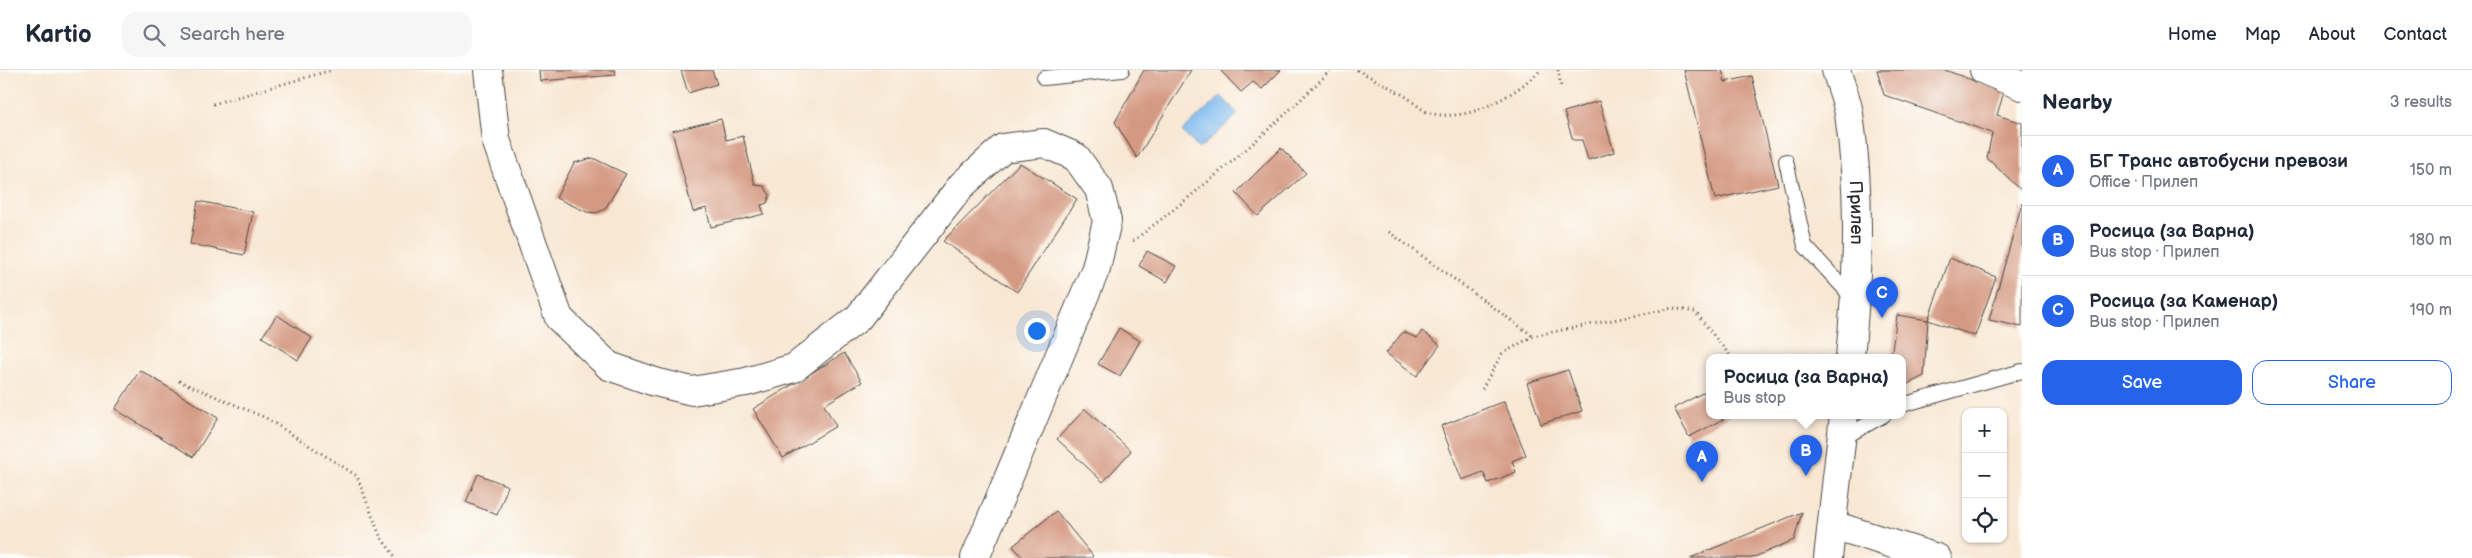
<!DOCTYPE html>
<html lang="en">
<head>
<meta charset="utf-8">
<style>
  :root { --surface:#fff; --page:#f6f6f7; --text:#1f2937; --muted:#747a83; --line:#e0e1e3; --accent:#2563eb }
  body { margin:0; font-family:"Balsamiq Sans",sans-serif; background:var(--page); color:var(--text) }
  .controls { position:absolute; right:15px; bottom:15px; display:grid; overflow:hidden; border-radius:10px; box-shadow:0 1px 4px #0004 }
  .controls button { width:45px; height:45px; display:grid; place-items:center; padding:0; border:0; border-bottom:1px solid var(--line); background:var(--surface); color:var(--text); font:25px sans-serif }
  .you { position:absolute; left:1036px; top:260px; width:18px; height:18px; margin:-12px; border:4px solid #fff; border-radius:50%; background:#1a73e8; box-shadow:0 0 0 8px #1a73e833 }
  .badge { display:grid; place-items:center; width:32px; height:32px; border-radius:50%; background:var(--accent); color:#fff; font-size:16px; font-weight:700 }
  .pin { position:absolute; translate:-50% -41px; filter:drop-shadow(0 1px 2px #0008) }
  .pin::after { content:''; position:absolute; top:26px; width:18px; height:15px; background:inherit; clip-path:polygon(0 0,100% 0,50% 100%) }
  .popup { position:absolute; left:1706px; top:284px; width:200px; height:65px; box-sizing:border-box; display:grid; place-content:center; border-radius:10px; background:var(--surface); filter:drop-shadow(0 1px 4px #0005); font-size:16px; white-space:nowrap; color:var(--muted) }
  .popup b { font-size:19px; color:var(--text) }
  .popup::after { content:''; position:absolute; left:50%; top:100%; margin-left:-10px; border:10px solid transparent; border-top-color:var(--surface) }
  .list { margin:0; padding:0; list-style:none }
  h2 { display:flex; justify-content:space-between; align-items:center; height:65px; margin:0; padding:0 20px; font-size:21px }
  h2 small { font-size:16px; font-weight:400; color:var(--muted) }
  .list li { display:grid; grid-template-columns:32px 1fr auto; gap:15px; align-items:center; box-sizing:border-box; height:70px; padding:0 20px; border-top:1px solid var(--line) }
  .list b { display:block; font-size:19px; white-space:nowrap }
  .list p { margin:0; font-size:16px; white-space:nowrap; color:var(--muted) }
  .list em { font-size:16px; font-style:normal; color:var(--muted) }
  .actions { display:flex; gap:10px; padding:15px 20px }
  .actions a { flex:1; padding:11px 0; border:1px solid var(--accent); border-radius:15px; text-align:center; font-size:18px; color:var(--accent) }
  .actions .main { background:var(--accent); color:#fff }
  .icon { flex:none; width:28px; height:28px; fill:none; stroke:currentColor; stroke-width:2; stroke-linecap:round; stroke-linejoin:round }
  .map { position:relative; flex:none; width:2022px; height:488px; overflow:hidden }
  header { display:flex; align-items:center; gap:30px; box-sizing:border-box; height:70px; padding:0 25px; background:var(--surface); border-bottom:1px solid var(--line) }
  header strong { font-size:24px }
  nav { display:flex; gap:28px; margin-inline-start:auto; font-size:18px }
  .search { width:350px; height:45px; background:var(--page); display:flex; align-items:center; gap:12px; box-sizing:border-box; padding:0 18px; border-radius:15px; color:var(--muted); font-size:19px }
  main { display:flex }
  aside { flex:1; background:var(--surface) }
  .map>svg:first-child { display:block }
</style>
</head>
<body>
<header>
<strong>Kartio</strong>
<div class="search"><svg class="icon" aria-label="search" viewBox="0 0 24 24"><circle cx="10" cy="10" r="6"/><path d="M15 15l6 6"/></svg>Search here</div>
<nav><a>Home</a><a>Map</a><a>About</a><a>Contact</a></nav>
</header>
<main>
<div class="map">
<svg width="2022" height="488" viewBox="0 0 2022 488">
  <rect width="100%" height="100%" fill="#fdfcf7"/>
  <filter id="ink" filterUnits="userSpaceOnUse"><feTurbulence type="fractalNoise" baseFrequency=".02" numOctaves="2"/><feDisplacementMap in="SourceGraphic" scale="10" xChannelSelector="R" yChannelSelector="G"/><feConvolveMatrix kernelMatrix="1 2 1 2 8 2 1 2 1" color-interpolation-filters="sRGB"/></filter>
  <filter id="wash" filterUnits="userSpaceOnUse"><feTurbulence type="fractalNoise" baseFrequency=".0096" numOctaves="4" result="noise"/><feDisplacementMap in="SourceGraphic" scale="20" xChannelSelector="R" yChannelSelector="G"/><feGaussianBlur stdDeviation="1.12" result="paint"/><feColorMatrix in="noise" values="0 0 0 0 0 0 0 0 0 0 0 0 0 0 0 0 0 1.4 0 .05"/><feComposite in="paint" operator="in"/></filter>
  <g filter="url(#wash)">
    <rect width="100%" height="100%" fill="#f8e7d3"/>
    <!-- water -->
    <path fill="#7eb9ef" stroke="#54728d" d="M1221,26L1238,44L1199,79L1182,61Z"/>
    <g id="blocks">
      <!-- building -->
      <g fill="#d49982">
        <path d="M539,0H615L616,5L540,11Z"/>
        <path d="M681,0H712L717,14L688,23Z"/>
        <path d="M1144,0H1191L1137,88L1115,52Z"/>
        <path d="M1220,0H1281L1262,19L1253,12L1241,22Z"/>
        <path d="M1684,0H1722L1725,12L1752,6L1778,115L1715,129Z"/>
        <path d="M1877,0H1945L2004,22L1997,45L2022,53V121L1987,88L1992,63L1884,25Z"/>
        <path d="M1599,31L1614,82L1588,90L1582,70H1573L1564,42Z"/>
        <path d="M721,49L726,70L743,66L755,115L764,116L770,125L767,133L761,135L764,144L711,157L706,138L693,142L672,61Z"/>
        <path d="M1281,78L1306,103L1258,146L1236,123Z"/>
        <path d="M593,88L626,104L605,139L596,143L587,142L556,128L574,93Z"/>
        <path d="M1020,93L1077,129L1017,222L943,171Z"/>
        <path d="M198,131L253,142L244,185L190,174Z"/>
        <path d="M2022,133V257L1989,250Z"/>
        <path d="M1147,181L1176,196L1167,212L1139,196Z"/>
        <path d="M1950,188L1996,207L1975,266L1928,250L1924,306L1902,317V287H1891L1897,245L1928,250Z"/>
        <path d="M277,245L312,268L298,290L262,267Z"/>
        <path d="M1119,258L1140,271L1120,306L1098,294Z"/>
        <path d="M1422,261L1440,275L1417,306L1386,283L1403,262L1417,268Z"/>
        <path d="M844,283L862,312L824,335L836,356L783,388L753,339Z"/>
        <path d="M140,300L218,348L193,387L115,339Z"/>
        <path d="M1568,300L1582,341L1541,354L1527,313Z"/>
        <path d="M1710,319V345H1731L1689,367L1674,338Z"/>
        <path d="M1504,331L1526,385L1512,391L1516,402L1488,413L1483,402L1462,410L1441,356Z"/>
        <path d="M1085,339L1131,381L1103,412L1057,369Z"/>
        <path d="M478,404L508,416L497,445L466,432Z"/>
        <path d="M1056,441L1093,486L1091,488H1023L1013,476Z"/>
        <path d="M1802,442L1794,470L1752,488H1690Z"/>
      </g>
    </g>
  </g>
  <g filter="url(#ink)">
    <use href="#blocks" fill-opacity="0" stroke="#4a4744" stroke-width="1"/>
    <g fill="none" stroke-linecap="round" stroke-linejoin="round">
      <defs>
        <g id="service">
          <path d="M1044,8L1122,0"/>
          <path d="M1786,91L1805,176L1854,229"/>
          <path d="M1902,335L2022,301"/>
          <path d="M1843,368L1884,345"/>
        </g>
        <g id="minor">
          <path d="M488,0L496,70L559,248L609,296L655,312L692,321L746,312L794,298L858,248L962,115L1003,78L1044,73L1076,87L1099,119L1107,151L1096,198L975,488"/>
          <path d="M1984,0L2022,16"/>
          <path d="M1833,455L1937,488"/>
        </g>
        <g id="tertiary">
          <path id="s1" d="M1836,0C1840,14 1847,29 1849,44C1861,125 1858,206 1850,287"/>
          <path d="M1828,488L1844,345"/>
        </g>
      </defs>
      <!-- service casing -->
      <use href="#service" stroke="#4a4744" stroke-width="16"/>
      <!-- minor casing -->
      <use href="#minor" stroke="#4a4744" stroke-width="30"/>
      <!-- tertiary casing -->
      <use href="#tertiary" stroke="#4a4744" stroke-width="30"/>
      <!-- path -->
      <g stroke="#4a4744" stroke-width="3" stroke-dasharray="1 4" stroke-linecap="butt">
        <path d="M1357,0C1374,9 1392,18 1408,28C1415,33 1422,41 1430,43C1469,54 1514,25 1541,0"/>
        <path d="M1558,0L1561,17"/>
        <path d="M213,34L332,0"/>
        <path d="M1389,162L1533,266"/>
        <path d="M1133,171C1204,117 1268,63 1331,0"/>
        <path d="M179,311L266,348L357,406L380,466L396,488"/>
        <path d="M1482,319L1502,284L1533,266L1673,238L1695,242L1731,287"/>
      </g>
      <!-- service -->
      <use href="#service" stroke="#fff" stroke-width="14"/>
      <!-- minor -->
      <use href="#minor" stroke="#fff" stroke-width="28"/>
      <!-- tertiary -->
      <use href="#tertiary" stroke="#fff" stroke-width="28"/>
    </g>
  </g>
  <g text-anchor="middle" stroke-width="4" stroke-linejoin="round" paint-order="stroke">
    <!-- street labels -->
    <g font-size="18" fill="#2b2b2b" stroke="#fdfcf7">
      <text dy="6" stroke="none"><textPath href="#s1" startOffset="145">Прилеп</textPath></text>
    </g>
  </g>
</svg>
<div class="controls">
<button>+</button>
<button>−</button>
<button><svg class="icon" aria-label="locate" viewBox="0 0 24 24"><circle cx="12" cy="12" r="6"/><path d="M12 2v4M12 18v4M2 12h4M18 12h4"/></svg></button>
</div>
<div class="you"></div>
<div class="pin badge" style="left:1702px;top:412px">A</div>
<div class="pin badge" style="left:1806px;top:406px">B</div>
<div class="popup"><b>Росица (за Варна)</b>Bus stop</div>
<div class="pin badge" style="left:1882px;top:248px">C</div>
</div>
<aside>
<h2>Nearby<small>3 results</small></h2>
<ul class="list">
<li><span class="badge">A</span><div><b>БГ Транс автобусни превози</b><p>Office · Прилеп</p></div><em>150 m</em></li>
<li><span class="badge">B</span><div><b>Росица (за Варна)</b><p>Bus stop · Прилеп</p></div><em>180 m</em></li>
<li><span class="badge">C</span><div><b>Росица (за Каменар)</b><p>Bus stop · Прилеп</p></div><em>190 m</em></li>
</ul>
<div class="actions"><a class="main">Save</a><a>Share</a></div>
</aside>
</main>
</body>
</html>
